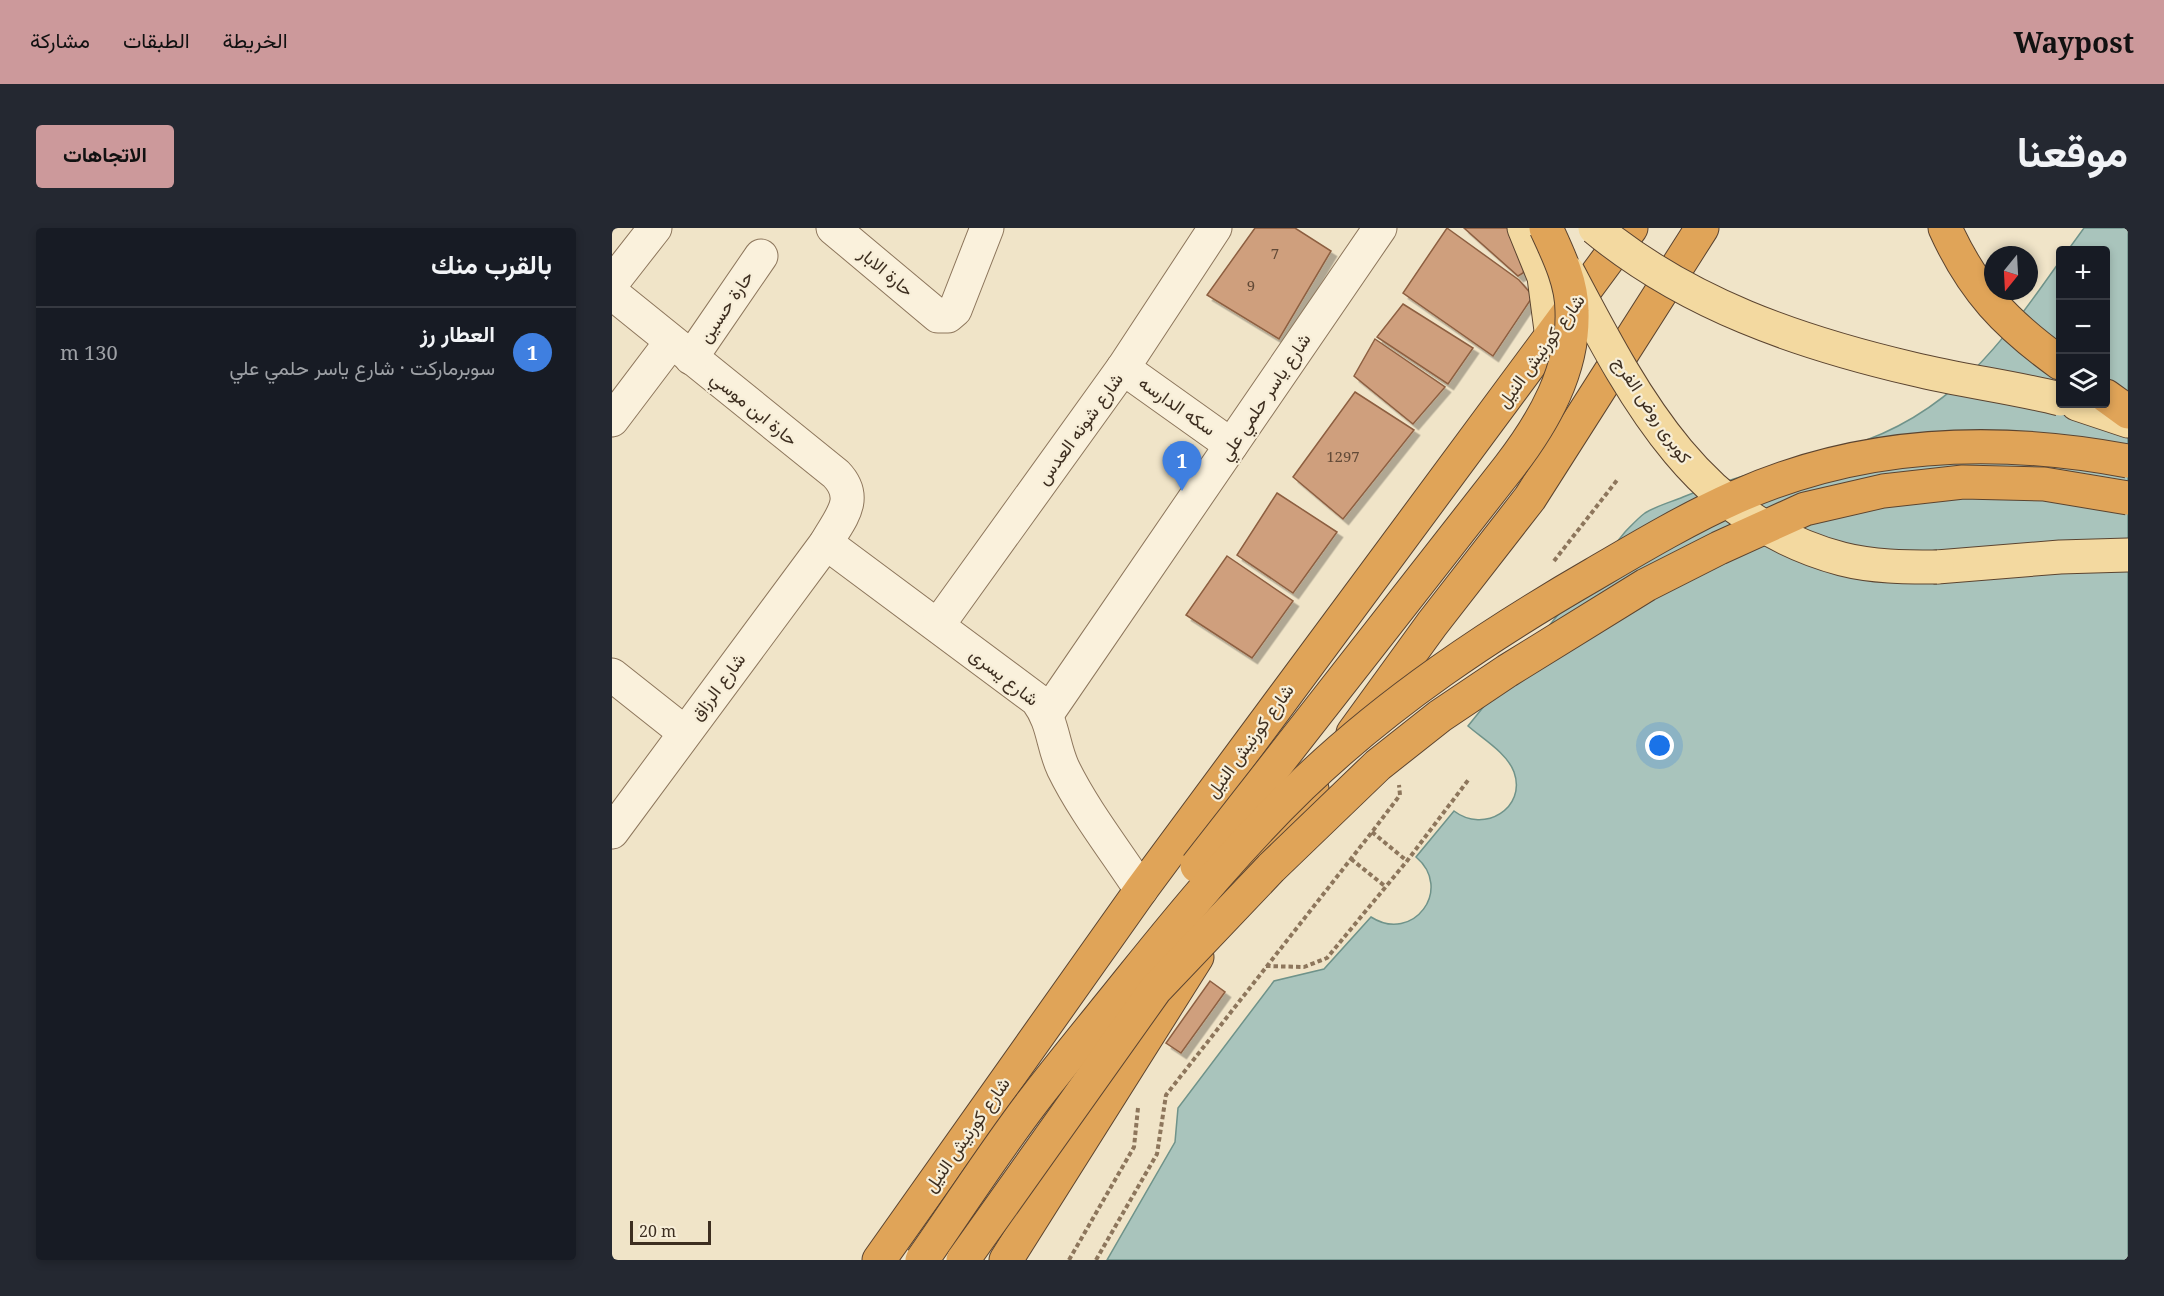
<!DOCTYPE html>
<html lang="ar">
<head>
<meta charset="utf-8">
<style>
  :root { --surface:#171b24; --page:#242831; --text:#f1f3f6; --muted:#9ea1a6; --line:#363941; --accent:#cc999b }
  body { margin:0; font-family:"Noto Serif",Vazirmatn,serif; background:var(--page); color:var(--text); direction:rtl }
  .controls { position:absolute; right:18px; top:18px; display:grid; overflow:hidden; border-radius:6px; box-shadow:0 3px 9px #0003 }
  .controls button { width:54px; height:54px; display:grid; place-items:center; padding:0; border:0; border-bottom:2px solid var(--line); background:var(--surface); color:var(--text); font:30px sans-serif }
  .compass { position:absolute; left:1372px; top:18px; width:54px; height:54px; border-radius:50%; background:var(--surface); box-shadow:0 3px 9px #0003; rotate:198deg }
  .scale { position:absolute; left:18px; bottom:15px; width:81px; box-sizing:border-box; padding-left:6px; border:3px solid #3d2e20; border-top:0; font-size:16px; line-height:21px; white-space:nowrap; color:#3d2e20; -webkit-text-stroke:4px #f7eed8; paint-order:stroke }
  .you { position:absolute; left:1048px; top:518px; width:21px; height:21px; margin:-15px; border:4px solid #fff; border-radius:50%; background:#1a73e8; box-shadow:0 0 0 9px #1a73e833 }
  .badge { display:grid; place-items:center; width:39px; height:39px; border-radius:50%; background:var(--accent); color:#fff; font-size:20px; font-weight:700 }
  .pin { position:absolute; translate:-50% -50px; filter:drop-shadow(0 2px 3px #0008) }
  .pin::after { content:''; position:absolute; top:32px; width:21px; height:18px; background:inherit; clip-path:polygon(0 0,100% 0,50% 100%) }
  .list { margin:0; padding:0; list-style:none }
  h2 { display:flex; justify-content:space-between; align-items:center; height:78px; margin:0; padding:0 24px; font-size:26px }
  h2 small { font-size:20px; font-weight:400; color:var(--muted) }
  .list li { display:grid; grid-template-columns:39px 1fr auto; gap:18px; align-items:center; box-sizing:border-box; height:90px; padding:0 24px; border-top:2px solid var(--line) }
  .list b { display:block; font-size:22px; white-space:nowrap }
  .list p { margin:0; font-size:20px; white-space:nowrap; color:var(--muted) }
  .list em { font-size:20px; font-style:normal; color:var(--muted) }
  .icon { flex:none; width:33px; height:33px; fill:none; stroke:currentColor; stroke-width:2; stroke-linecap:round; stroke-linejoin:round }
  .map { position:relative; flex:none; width:1516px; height:1032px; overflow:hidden; direction:ltr; border-radius:6px }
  header { display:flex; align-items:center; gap:36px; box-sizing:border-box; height:84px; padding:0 30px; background:var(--accent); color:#111 }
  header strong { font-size:28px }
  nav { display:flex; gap:33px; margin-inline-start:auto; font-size:21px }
  .intro { display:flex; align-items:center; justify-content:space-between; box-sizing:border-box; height:144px; padding:0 36px }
  h1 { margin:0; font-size:42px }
  .button { padding:15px 27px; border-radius:6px; background:var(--accent); color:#111; font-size:21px; font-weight:700 }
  main { display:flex; gap:36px; padding:0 36px }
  aside { flex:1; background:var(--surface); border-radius:6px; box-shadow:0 3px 9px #0003 }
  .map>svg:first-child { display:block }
</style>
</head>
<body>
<header>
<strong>Waypost</strong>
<nav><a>الخريطة</a><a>الطبقات</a><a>مشاركة</a></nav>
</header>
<div class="intro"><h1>موقعنا</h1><a class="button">الاتجاهات</a></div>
<main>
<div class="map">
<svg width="1516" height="1032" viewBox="0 0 1516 1032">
  <defs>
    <filter id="shadow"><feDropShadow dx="5.5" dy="5.5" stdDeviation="0" flood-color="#0004"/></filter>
  </defs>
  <rect width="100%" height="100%" fill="#f0e4c8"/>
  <!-- water -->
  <path fill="#a9c4bc" stroke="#6f938a" stroke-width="1.5" d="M1472,0H1516V1032H495L563,914L566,880L662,753L712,741L759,689C801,716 842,661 804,629L842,583C872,606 915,580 902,544C895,525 871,511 856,498L1013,304C1019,298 1026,290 1033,285C1044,278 1059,274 1071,269C1125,247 1181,235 1237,218C1339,187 1390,115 1448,33V176H1494V22H1456Z"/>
  <!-- building -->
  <g fill="#cf9f7d" stroke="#8d5f41" stroke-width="1.5" filter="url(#shadow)">
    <path d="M643,0H683L719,23L667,111L595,67Z"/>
    <path d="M835,0L907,52L921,68L881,128L791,65Z"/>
    <path d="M852,0H895L915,30L911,45L906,48Z"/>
    <path d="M791,76L861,120L836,156L765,109Z"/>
    <path d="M763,111L833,159L801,196L742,148Z"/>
    <path d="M743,164L802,202L731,291L681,249Z"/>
    <path d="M665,265L725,304L681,365L625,327Z"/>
    <path d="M615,328L681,373L640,430L574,387Z"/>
    <path d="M598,753L613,764L569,825L554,815Z"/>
  </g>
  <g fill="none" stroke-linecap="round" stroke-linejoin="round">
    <defs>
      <g id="minor">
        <path d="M221,0L326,88H336L343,82L375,0"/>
        <path d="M0,55L43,0"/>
        <path d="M0,65L224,246C248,271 228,290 214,315L0,604"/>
        <path d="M79,130L149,28"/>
        <path d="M511,140L619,217"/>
        <path d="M0,192L59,114"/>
        <path d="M214,315L425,472C442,495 440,516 451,540C472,583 503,622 529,662"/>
        <path d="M326,397L511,140L603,0"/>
        <path d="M0,447L72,504"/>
        <path d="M435,486L768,0"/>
      </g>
      <g id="major">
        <path d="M912,0L932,49L940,110"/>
        <path d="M1465,176L1516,193"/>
        <path d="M1325,339L1448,329L1516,327"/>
      </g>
      <g id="highway">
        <path d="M1333,0C1361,62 1394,96 1448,135"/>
        <path d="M1494,168L1516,184"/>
        <path d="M741,505L820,396L918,270L1090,0"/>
        <path d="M632,655L700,561"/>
        <path d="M267,1032L529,662L1019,0"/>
        <path d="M394,1032L585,729"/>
      </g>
    </defs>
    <!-- minor casing -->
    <use href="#minor" stroke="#8d765c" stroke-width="35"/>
    <!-- major casing -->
    <use href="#major" stroke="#5b4430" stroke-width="35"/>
    <!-- highway casing -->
    <use href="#highway" stroke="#5b4430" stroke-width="35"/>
    <!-- path -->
    <g stroke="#8d765c" stroke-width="4" stroke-dasharray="4.5 3" stroke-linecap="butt">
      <path d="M942,333L1006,251"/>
      <path d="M760,604L795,633"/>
      <path d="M739,631L774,659"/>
      <path d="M654,738L692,739L715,730L795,633L857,551"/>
      <path d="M457,1032L522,919L526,880"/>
      <path d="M484,1032L545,926L554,867L760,604L788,567L787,557"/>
    </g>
    <!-- minor -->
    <use href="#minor" stroke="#faf1dc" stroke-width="33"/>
    <!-- major -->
    <use href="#major" stroke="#f3d9a0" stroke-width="33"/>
    <!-- highway -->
    <use href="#highway" stroke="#e0a458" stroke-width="33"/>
    <defs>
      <g id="major-bridge">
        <path d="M983,0C1075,76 1186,114 1301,141C1350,153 1400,159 1448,171"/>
        <path d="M956,44C1021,167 1084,293 1230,331C1261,339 1293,339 1325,339"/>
      </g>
      <g id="highway-bridge">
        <path d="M585,638L897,239C931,195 962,142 960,83C960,54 946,26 934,0"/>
        <path d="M310,1032C348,978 384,921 425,868C456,828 489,788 521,748C574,682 628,617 689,558C776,474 878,406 982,346C1028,319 1075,291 1124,269C1249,213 1383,208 1516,233"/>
        <path d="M351,1032L543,762L659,640L766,537L828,488L895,443L1034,357L1107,320L1193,281L1271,263L1351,254L1432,256L1516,270"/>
      </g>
    </defs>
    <!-- major-bridge casing -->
    <use href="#major-bridge" stroke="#5b4430" stroke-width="35" stroke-linecap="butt"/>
    <!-- highway-bridge casing -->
    <use href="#highway-bridge" stroke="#5b4430" stroke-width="35" stroke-linecap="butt"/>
    <!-- major-bridge -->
    <use href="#major-bridge" stroke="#f3d9a0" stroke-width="33"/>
    <!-- highway-bridge -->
    <use href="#highway-bridge" stroke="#e0a458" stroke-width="33"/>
  </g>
  <g text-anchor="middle" stroke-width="4.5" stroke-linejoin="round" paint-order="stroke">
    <!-- number labels -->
    <g font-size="15" fill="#624a37">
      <text x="663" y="31">7</text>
      <text x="639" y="63">9</text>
      <text x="731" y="234">1297</text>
    </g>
    <!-- street labels -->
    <g font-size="18" fill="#3d2e20" stroke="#f7eed8">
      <text transform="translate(274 44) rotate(40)" y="6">حارة الابار</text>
      <text transform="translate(114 79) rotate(-56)" y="6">حارة حسين</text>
      <text transform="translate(929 123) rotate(-54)" y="6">شارع كورنيش النيل</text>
      <text transform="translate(653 169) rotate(-56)" y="6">شارع ياسر حلمي علي</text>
      <text transform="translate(565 178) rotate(35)" y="6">سكه الدارسه</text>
      <text transform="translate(142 181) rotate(39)" y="6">حارة ابن موسي</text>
      <text transform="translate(1040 182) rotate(56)" y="6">كوبرى روض الفرج</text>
      <text transform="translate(468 201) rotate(-54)" y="6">شارع شونه العدس</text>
      <text transform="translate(392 449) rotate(38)" y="6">شارع يسرى</text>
      <text transform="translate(106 459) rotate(-53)" y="6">شارع الرزاق</text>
      <text transform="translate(638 513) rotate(-54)" y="6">شارع كورنيش النيل</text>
      <text transform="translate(355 907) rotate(-55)" y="6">شارع كورنيش النيل</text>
    </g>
  </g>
</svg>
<div class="controls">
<button>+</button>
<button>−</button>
<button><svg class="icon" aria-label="layers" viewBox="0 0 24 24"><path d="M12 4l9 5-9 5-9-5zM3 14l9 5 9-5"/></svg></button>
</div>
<svg class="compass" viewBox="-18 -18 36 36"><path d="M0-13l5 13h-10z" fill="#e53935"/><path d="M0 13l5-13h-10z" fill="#9ea1a6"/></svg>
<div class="scale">20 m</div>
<div class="you"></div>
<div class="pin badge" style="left:570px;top:263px;background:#3f7fe0">1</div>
</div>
<aside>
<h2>بالقرب منك<small></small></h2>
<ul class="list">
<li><span class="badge" style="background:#3f7fe0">1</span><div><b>العطار رز</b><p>سوبرماركت · شارع ياسر حلمي علي</p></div><em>130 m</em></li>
</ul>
</aside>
</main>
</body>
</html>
